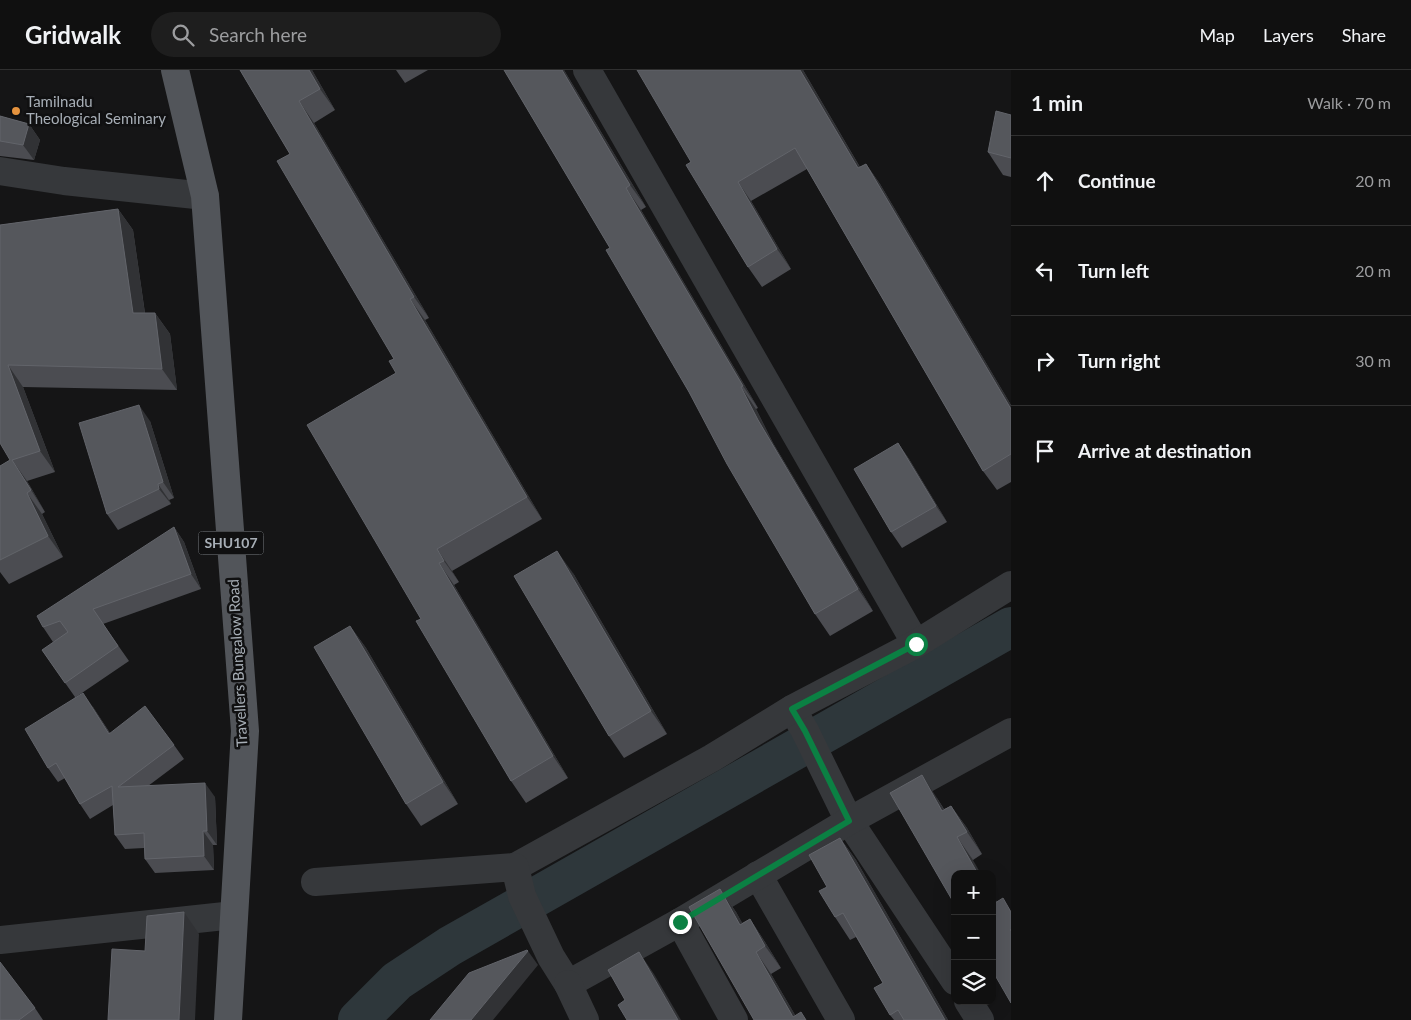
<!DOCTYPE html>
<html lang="en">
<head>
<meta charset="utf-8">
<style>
  :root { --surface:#101010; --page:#1e1e1e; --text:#f1f3f6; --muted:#9c9d9f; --line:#303030 }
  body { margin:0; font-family:Lato,sans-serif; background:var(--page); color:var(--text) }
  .controls { position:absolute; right:15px; bottom:15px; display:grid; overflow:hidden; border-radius:10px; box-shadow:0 5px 20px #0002 }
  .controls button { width:45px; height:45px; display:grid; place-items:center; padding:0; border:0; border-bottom:1px solid var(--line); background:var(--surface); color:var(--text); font:25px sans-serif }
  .stop { position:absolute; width:15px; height:15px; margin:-11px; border:4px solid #0b8043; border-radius:50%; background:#fff }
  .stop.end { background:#0b8043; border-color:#fff; box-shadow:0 1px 5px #0008 }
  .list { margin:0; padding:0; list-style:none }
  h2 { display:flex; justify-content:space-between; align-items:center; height:65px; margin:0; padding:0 20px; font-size:21px }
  h2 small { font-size:16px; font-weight:400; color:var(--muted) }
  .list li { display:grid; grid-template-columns:32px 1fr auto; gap:15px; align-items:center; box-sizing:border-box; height:90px; padding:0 20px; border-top:1px solid var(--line) }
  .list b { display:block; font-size:19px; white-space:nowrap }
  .list em { font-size:16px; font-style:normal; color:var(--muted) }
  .icon { flex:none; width:28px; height:28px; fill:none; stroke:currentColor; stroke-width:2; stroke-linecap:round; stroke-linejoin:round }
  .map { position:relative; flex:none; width:1011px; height:950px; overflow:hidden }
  header { display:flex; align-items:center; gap:30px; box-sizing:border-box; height:70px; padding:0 25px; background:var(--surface); border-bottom:1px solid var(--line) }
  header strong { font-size:24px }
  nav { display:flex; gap:28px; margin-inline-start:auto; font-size:18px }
  .search { width:350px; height:45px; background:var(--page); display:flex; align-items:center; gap:12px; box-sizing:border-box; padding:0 18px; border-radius:28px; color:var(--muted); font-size:19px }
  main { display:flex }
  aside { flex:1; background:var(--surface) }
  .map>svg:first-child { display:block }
</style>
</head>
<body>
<header>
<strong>Gridwalk</strong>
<div class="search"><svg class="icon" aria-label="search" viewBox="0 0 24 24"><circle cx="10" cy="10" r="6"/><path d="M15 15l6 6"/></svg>Search here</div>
<nav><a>Map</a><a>Layers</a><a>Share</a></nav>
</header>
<main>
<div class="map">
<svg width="1011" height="950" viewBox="0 0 1011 950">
  <rect width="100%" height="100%" fill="#151516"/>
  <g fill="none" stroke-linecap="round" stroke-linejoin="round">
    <!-- canal -->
    <path stroke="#2e373b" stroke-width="40" d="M358,950L397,911L450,876L1011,557"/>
    <!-- minor -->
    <g stroke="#36383b" stroke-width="28">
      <path d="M587,0L916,574"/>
      <path d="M0,101L64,111L205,126"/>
      <path d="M792,639L805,661L849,751L955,911"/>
      <path d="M515,797L712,688L792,639L916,574L1011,515"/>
      <path d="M758,805L841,950"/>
      <path d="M315,812L515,797L522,826L551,887L568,914L680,852L849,751L1011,662"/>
      <path d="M680,852L734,950"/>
      <path d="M0,870L234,845"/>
      <path d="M568,914L585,950"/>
      <path d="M968,931L980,950"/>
    </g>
    <!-- major -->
    <path stroke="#52555a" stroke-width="28" d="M175,0L205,126L245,661L228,950"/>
  </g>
  <!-- wall -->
  <g fill="#4b4c51">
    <path d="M240,0H312L335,40L314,53L429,248L425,250L542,449L452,501L459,512L454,515L568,708L526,733L511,711L421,549L396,303L394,289L290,84Z"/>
    <path d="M396,0H428L405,13Z"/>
    <path d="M504,0H564L646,137L641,140L758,338L756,339L773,373L873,541L830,566L815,544L689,322L610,178Z"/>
    <path d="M803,0L860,97L866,94L880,114L1011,335V412L997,420L983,401L807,99L751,131L791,199L762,217L748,197L691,92Z"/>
    <path d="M1011,45V107L1003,105L988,82Z"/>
    <path d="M0,46L29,54L40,70L34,90L0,86Z"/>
    <path d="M118,139L133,160L145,243H155L170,264L177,320L23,317L55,402L27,411L45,442L42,444L63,487L9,514L0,502V396L10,390L0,155Z"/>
    <path d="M150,351L174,428L169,430L171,434L118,460L107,444Z"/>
    <path d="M898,373L909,389L947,452L902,478L891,462Z"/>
    <path d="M174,457L184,472L201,519L103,554L129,591L76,627L93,637L110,663L174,675L184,689L148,716L215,727L217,775H213L214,800L155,803L145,789L144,778L125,779L115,765L113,735L90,749L80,734L65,708L58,712L48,698L75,627L42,580L56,571L53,572L43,557Z"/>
    <path d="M573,503L667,664L624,688L609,666Z"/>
    <path d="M350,556L366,578L458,734L421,756L406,734Z"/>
    <path d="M937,728L944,739L951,736L967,758L982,784L973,790L955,804Z"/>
    <path d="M840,768L856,790L948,950H894L890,945L883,913L856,867L850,870L835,847L827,817Z"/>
    <path d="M720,819L736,842L742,853L750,849L765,872L781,898L771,904L795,945L754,950Z"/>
    <path d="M35,938L43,950H0Z"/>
  </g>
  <!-- shaded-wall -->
  <g fill="#313235">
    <path d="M309,0H312L335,40L320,19Z"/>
    <path d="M562,0H564L646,137L630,115Z"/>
    <path d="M800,0H803L872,118L858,98Z"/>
    <path d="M299,31L314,53L429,248L414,227Z"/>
    <path d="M29,54L40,70L34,90L23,75Z"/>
    <path d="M866,94L880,114L1011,335V339Z"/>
    <path d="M738,112L751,131L791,199L777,179Z"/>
    <path d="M626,118L641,140L758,338L743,316Z"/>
    <path d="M118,139L133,160L148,265L133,243Z"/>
    <path d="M410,229L425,250L542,449L527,427Z"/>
    <path d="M155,243L170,264L177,320L162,299Z"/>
    <path d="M8,295L23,317L55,402L40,381Z"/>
    <path d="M741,317L756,339L773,373L873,541L858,519L758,350Z"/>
    <path d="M139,335L150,351L174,428L163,412Z"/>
    <path d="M898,373L909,389L947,452L936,436Z"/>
    <path d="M12,390L27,411L45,442L31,420Z"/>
    <path d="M158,414L169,430L171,434L159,419Z"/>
    <path d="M27,423L42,444L63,487L48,466Z"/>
    <path d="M174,457L184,472L201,519L191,504Z"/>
    <path d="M437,479L452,501L459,512L444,491Z"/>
    <path d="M557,481L573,503L667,664L651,641Z"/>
    <path d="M439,493L454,515L568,708L553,686Z"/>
    <path d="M350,556L366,578L458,734L443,712Z"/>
    <path d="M83,623L93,637L119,678L109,664Z"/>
    <path d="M922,705L937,728L958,763L942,741Z"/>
    <path d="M205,713L215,727L217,775L207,761Z"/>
    <path d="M951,736L967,758L982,784L967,762Z"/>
    <path d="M203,761L213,775L214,800L204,786Z"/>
    <path d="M957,767L973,790L981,804H978Z"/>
    <path d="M840,768L856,790L948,950H945Z"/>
    <path d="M720,819L736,842L756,877L740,855Z"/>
    <path d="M992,823L1010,855L992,828Z"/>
    <path d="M184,842L199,864L195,950H179Z"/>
    <path d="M750,849L765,872L781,898L765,876Z"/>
    <path d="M528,881L538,895L493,950H471Z"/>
    <path d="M639,882L654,904L681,950H678Z"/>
    <path d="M756,882L771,904L798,950H795Z"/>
  </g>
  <!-- building -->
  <g fill="#55575c" stroke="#62646a">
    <path d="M240,0H309L320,19L299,31L414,227L410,229L527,427L437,479L444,491L439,493L553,686L511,711L416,551L421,549L307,355L396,303L389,291L394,289L277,91L290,84Z"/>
    <path d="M504,0H562L630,115L626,118L743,316L741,317L758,350L858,519L815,544L727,394L689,322L606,180L610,178Z"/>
    <path d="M637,0H800L858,98L866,94L1011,339V384L983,401L795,78L738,112L777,179L748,197L686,95L691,92Z"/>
    <path d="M996,41L1011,45V88L988,82Z"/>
    <path d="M0,46L29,54L23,75L0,71Z"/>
    <path d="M118,139L133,243H155L162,299L8,295L40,381L12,390L31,420L27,423L48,466L0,490V396L10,390L0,373V155Z"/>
    <path d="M139,335L163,412L158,414L159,419L107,444L79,353Z"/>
    <path d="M898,373L936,436L891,462L854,399Z"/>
    <path d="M174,457L191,504L93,539L118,576L65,613L42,580L68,562L60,551L43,557L37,546Z"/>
    <path d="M557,481L651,641L609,666L514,506Z"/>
    <path d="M350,556L443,712L406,734L314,577Z"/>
    <path d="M83,623L109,664L145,636L174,675L118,717L205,713L207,761H203L204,786L145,789L144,763L115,765L112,716L80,734L56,693L48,698L25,659Z"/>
    <path d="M922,705L942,741L951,736L967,762L957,767L978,804H955V835L890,723Z"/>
    <path d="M840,768L945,950H904L898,940L890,945L874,918L883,913L843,843L835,847L819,821L827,817L809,785Z"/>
    <path d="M720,819L740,855L750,849L765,876L756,882L793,947L801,942L806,950H754L689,837Z"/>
    <path d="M992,828L995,833L1003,828L1011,842V859L1010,860L1011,861V933L992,900Z"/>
    <path d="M184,842L179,950H108L112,879L145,881L147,846Z"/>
    <path d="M527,880L528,881L471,950H430L469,903Z"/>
    <path d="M639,882L678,950H627L618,935L625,930L608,900Z"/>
    <path d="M0,892L35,938L19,950H0Z"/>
  </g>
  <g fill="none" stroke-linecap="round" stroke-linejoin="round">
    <!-- route -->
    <path stroke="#0b8043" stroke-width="6" d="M680,852L849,751L805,661L792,639L916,574"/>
  </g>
  <!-- markers -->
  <circle fill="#e5933e" stroke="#101011" stroke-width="2" cx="16" cy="41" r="5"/>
  <g text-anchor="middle" stroke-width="5" stroke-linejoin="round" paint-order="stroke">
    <!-- shield labels -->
    <rect fill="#101011" stroke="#7a7f84" stroke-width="1" x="198.5" y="461.5" width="65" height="23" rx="4"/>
    <g font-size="14" font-weight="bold" fill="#a7aeb6">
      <text x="231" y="478">SHU107</text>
    </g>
    <!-- poi labels -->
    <g font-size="15" fill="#a7aeb6" stroke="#101011" text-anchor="start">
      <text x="26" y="37">Tamilnadu<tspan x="26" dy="17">Theological Seminary</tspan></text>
    </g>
    <!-- street labels -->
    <g font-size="15" fill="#a7aeb6" stroke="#101011">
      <text transform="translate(238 593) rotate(-93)" y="5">Travellers Bungalow Road</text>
    </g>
  </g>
</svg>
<div class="controls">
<button>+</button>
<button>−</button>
<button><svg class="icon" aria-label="layers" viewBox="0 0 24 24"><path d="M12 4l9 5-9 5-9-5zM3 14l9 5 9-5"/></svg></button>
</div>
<div class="stop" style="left:916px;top:574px"></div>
<div class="stop end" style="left:680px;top:852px"></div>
</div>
<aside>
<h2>1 min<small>Walk · 70 m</small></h2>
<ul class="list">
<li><svg class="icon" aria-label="ahead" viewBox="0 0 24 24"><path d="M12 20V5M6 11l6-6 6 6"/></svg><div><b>Continue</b></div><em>20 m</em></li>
<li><svg class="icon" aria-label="left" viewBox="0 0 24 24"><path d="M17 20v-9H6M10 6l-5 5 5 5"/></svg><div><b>Turn left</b></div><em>20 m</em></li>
<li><svg class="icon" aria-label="right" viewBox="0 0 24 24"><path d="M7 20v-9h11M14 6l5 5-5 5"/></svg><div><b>Turn right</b></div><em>30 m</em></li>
<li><svg class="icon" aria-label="arrive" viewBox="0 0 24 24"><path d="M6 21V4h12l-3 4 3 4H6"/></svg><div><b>Arrive at destination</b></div></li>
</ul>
</aside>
</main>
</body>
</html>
